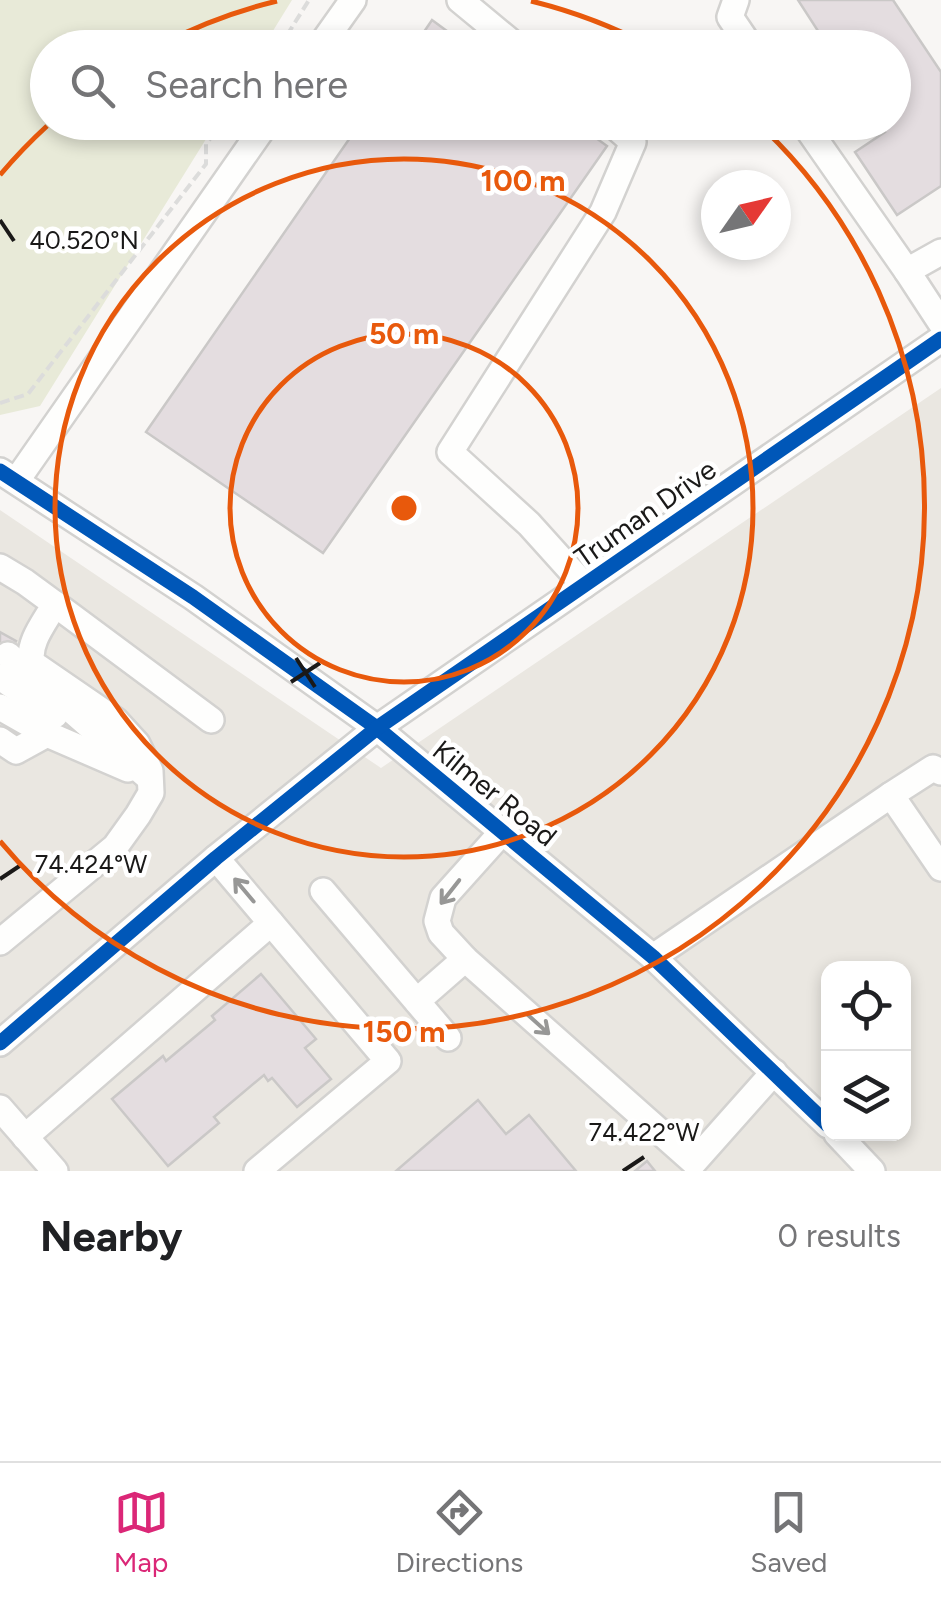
<!DOCTYPE html>
<html lang="en">
<head>
<meta charset="utf-8">
<style>
  :root { --surface:#fff; --page:#f2f2f2; --text:#202124; --muted:#757577; --line:#e0e0e0; --accent:#db2777 }
  body { margin:0; font-family:Figtree,sans-serif; background:var(--page); color:var(--text) }
  .controls { position:absolute; right:30px; bottom:30px; display:grid; overflow:hidden; border-radius:20px; box-shadow:0 5px 15px #0003 }
  .controls button { width:90px; height:90px; display:grid; place-items:center; padding:0; border:0; border-bottom:2px solid var(--line); background:var(--surface); color:var(--text); font:50px sans-serif }
  .compass { position:absolute; left:701px; top:170px; width:90px; height:90px; border-radius:50%; background:var(--surface); box-shadow:0 5px 15px #0003; rotate:56deg }
  .list { margin:0; padding:0; list-style:none }
  h2 { display:flex; justify-content:space-between; align-items:center; height:130px; margin:0; padding:0 40px; font-size:42px }
  h2 small { font-size:32px; font-weight:400; color:var(--muted) }
  .icon { flex:none; width:55px; height:55px; fill:none; stroke:currentColor; stroke-width:2; stroke-linecap:round; stroke-linejoin:round }
  .map { position:relative; flex:none; width:941px; height:1171px; overflow:hidden }
  .search { position:absolute; background:var(--surface); box-shadow:0 5px 15px #0003; left:30px; right:30px; top:30px; height:110px; display:flex; align-items:center; gap:25px; box-sizing:border-box; padding:0 35px; border-radius:55px; color:var(--muted); font-size:38px }
  .sheet { height:290px; background:var(--surface) }
  nav { display:flex; justify-content:space-around; align-items:center; box-sizing:border-box; height:140px; border-top:2px solid var(--line); background:var(--surface); font-size:28px; color:var(--muted) }
  nav a { display:grid; justify-items:center; gap:5px }
  nav .on { color:var(--accent) }
  .map>svg:first-child { display:block }
</style>
</head>
<body>
<div class="map">
<svg width="941" height="1171" viewBox="0 0 941 1171">
  <rect width="100%" height="100%" fill="#f8f6f4"/>
  <!-- built -->
  <path fill="#eae7e1" fill-rule="evenodd" d="M941,388V1171H0V510L381,768ZM828,968H904V1134H828Z"/>
  <!-- green -->
  <path fill="#e8ead8" d="M0,0H292L263,47L48,48V122L216,123L40,406L0,415Z"/>
  <!-- building -->
  <g fill="#e4dde0" stroke="#cac8c7" stroke-width="2.5">
    <path d="M798,0H893L941,72V186L897,215L855,152L885,132L879,122H894V48H829Z"/>
    <path d="M432,20L470,48H413Z"/>
    <path d="M361,122H574L607,146L323,553L146,432Z"/>
    <path d="M0,632L16,641L0,668Z"/>
    <path d="M261,974L316,1039L305,1048L331,1079L297,1107L272,1078L268,1081L264,1075L214,1117L219,1123L168,1166L112,1099L163,1056L166,1061L215,1020L212,1016Z"/>
    <path d="M478,1100L506,1134L529,1115L576,1171H396Z"/>
    <path d="M647,1161L655,1171H635Z"/>
  </g>
  <g fill="none" stroke-linecap="round" stroke-linejoin="round">
    <defs>
      <g id="minor">
        <path d="M460,0L518,48"/>
        <path d="M736,0L730,17L751,48"/>
        <path d="M319,48L353,0"/>
        <path d="M803,122L907,271L941,252"/>
        <path d="M907,271L941,323"/>
        <path d="M0,471L193,597L377,728L653,957L828,1125"/>
        <path d="M17,480L267,122"/>
        <path d="M0,567L25,582L55,604C45,622 27,643 32,663L115,720L137,744L150,771L151,793L138,815L115,847L0,942"/>
        <path d="M584,585L529,524L450,452L603,212L633,142L610,122"/>
        <path d="M55,604L211,720"/>
        <path d="M8,655L147,776"/>
        <path d="M0,677L55,715"/>
        <path d="M0,707L47,734L128,769"/>
        <path d="M0,740L16,751L47,734"/>
        <path d="M891,795L933,768L941,772"/>
        <path d="M503,831L443,898L437,921L441,933L465,959L694,1162L774,1072"/>
        <path d="M216,858L388,1061L257,1171"/>
        <path d="M323,891L448,1038"/>
        <path d="M653,957L891,795L941,868"/>
        <path d="M417,1001L465,959"/>
        <path d="M0,1043L216,858L377,728L941,339"/>
        <path d="M0,1108L55,1171"/>
        <path d="M837,1134L872,1171"/>
        <path d="M25,1137L271,923"/>
      </g>
    </defs>
    <!-- minor casing -->
    <use href="#minor" stroke="#d3d2d0" stroke-width="30"/>
    <!-- path -->
    <g stroke="#dcdcdb" stroke-width="4" stroke-dasharray="10 5" stroke-linecap="butt">
      <path d="M279,48L309,0"/>
      <path d="M0,403L28,394L206,164V144L223,122"/>
    </g>
    <!-- minor -->
    <use href="#minor" stroke="#fefefd" stroke-width="25"/>
    <defs>
      <g id="cycleway">
        <path d="M0,471L193,597L377,728L653,957L828,1125"/>
        <path d="M0,1043L216,858L377,728L941,339"/>
      </g>
    </defs>
    <!-- cycleway casing -->
    <use href="#cycleway" stroke="#fff" stroke-width="21"/>
    <!-- cycleway -->
    <use href="#cycleway" stroke="#0057b8" stroke-width="15"/>
  </g>
  <!-- one-way arrows -->
  <defs><path id="oneway-shaft" d="M-6 0H5M1.5-3L5.5 0L1.5 3" fill="none" stroke-width="1.6" stroke-linecap="round" stroke-linejoin="round" transform="scale(2.5)"/></defs>
  <g stroke="#979796">
    <use href="#oneway-shaft" transform="translate(244 890) rotate(-130)"/>
    <use href="#oneway-shaft" transform="translate(450 892) rotate(128)"/>
    <use href="#oneway-shaft" transform="translate(538 1024) rotate(42)"/>
  </g>
  <!-- ticks -->
  <path fill="none" stroke="#1a1918" stroke-width="4" d="M0,220L14,241M296,658L315,687M291,682L320,663M0,879L21,865M623,1171L644,1157"/>
  <!-- distance rings -->
  <g fill="none" stroke="#e8590c" stroke-width="5">
    <circle cx="404" cy="508" r="174"/>
    <circle cx="404" cy="508" r="349"/>
    <path d="M0 175A523 523 0 0 1 47 126M158 46A523 523 0 0 1 277 1M531 1A523 523 0 0 1 650 46M761 126A523 523 0 1 1 0 841"/>
  </g>
  <g text-anchor="middle" stroke-width="9" stroke-linejoin="round" paint-order="stroke">
    <!-- street labels -->
    <g font-size="28" fill="#1a1918" stroke="#fff">
      <text transform="translate(645 513) rotate(-35)" y="10">Truman Drive</text>
      <text transform="translate(495 793) rotate(39)" y="10">Kilmer Road</text>
    </g>
  </g>
  <g font-size="25" text-anchor="middle" fill="#1a1918" stroke="#fff" stroke-width="9" stroke-linejoin="round" paint-order="stroke">
    <text x="84" y="249">40.520°N</text>
    <text x="91" y="873">74.424°W</text>
    <text x="644" y="1141">74.422°W</text>
  </g>
  <circle cx="404" cy="508" r="15" fill="#e8590c" stroke="#fff" stroke-width="5"/>
  <g font-size="30" text-anchor="middle" font-weight="bold" fill="#e8590c" stroke="#fff" stroke-width="9" stroke-linejoin="round" paint-order="stroke">
    <text x="523" y="191">100 m</text>
    <text x="404" y="344">50 m</text>
    <text x="404" y="1042">150 m</text>
  </g>
</svg>
<div class="controls">
<button><svg class="icon" aria-label="locate" viewBox="0 0 24 24"><circle cx="12" cy="12" r="6"/><path d="M12 2v4M12 18v4M2 12h4M18 12h4"/></svg></button>
<button><svg class="icon" aria-label="layers" viewBox="0 0 24 24"><path d="M12 4l9 5-9 5-9-5zM3 14l9 5 9-5"/></svg></button>
</div>
<svg class="compass" viewBox="-18 -18 36 36"><path d="M0-13l5 13h-10z" fill="#e53935"/><path d="M0 13l5-13h-10z" fill="#757577"/></svg>
<div class="search"><svg class="icon" aria-label="search" viewBox="0 0 24 24"><circle cx="10" cy="10" r="6"/><path d="M15 15l6 6"/></svg>Search here</div>
</div>
<section class="sheet">
<h2>Nearby<small>0 results</small></h2>
<ul class="list">
</ul>
</section>
<nav>
<a class="on"><svg class="icon" aria-label="map" viewBox="0 0 24 24"><path d="M3 6l6-2 6 2 6-2v14l-6 2-6-2-6 2zM9 4v14M15 6v14"/></svg>Map</a>
<a><svg class="icon" aria-label="directions" viewBox="0 0 24 24"><path d="M12 3l9 9-9 9-9-9zM9 14v-3h6M13 9l2 2-2 2"/></svg>Directions</a>
<a><svg class="icon" aria-label="saved" viewBox="0 0 24 24"><path d="M7 4h10v16l-5-4-5 4z"/></svg>Saved</a>
</nav>
</body>
</html>
